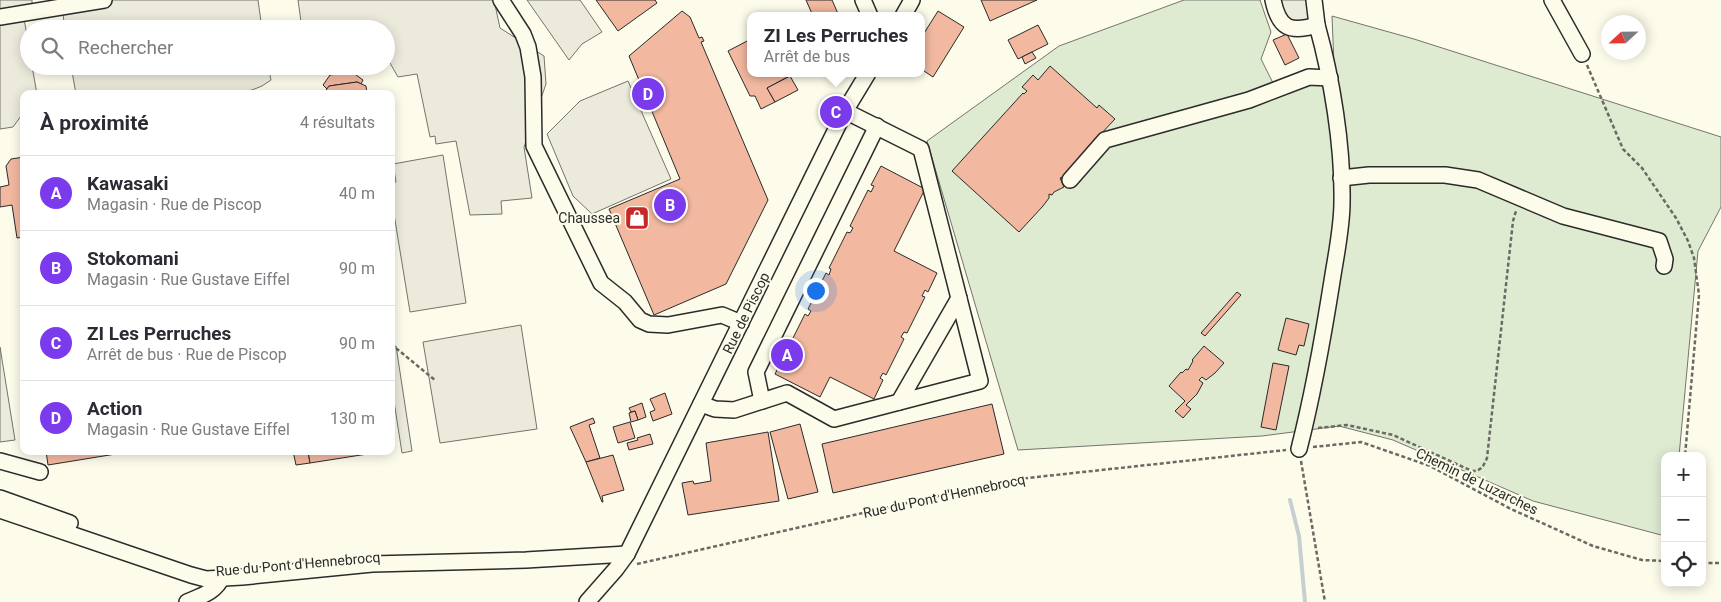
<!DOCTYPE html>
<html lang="fr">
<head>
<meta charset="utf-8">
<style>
  :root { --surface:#fff; --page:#f2f2f3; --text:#2b2b33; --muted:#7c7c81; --line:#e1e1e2; --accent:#7c3aed }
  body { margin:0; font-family:Roboto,sans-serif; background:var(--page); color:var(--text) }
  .controls { position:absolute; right:15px; bottom:15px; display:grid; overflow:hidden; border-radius:10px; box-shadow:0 2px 12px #0003 }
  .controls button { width:45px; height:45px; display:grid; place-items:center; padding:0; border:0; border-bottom:1px solid var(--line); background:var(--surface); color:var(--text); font:25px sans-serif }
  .compass { position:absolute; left:1601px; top:15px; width:45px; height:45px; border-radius:50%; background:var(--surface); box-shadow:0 2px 12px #0003; rotate:248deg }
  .you { position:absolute; left:815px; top:290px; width:18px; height:18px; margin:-12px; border:4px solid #fff; border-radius:50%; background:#1a73e8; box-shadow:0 0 0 8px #1a73e833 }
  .badge { display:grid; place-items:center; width:32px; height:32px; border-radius:50%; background:var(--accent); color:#fff; font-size:16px; font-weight:700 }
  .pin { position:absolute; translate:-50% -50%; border:2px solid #fff; box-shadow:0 1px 5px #0006 }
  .popup { position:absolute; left:747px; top:12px; width:178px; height:65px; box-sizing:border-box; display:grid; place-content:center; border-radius:10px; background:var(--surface); filter:drop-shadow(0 1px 4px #0005); font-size:16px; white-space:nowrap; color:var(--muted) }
  .popup b { font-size:19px; color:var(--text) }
  .popup::after { content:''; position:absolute; left:50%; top:100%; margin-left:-10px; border:10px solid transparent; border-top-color:var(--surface) }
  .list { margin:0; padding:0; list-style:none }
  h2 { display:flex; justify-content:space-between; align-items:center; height:65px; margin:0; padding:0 20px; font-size:21px }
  h2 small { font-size:16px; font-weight:400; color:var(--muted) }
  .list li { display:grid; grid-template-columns:32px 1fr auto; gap:15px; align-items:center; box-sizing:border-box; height:75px; padding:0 20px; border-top:1px solid var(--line) }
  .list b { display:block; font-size:19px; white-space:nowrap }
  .list p { margin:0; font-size:16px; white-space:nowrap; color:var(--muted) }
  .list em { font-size:16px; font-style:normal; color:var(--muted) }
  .icon { flex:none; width:28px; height:28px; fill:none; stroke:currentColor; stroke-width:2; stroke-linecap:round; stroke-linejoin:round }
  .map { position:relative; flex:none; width:1721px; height:602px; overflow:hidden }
  .search { position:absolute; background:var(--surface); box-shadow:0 2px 12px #0003; left:20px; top:20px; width:375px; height:55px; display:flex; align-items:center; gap:12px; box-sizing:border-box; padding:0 18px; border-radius:28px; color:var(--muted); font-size:19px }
  .panel { position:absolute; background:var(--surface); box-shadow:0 2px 12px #0003; left:20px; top:90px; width:375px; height:365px; border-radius:10px }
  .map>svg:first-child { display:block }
</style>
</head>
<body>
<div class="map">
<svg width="1721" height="602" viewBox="0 0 1721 602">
  <rect width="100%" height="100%" fill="#fdfbea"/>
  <!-- green -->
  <path fill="#deebd1" stroke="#74746e" d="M1184,0H1260L1271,32L1261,59L1274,85L1334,65L1332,16L1414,39L1721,137V207L1698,251L1679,456H1665V536L1533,501L1393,440L1339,426L1262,436L1018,450L927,141L1059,46Z"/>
  <!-- parking -->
  <g fill="#eceadb" stroke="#74746e">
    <path d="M0,0H32V4L24,19L29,46V66H32L37,94H24V115L21,116L13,127L0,129Z"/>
    <path d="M61,0H258L262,29H65Z"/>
    <path d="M298,0H494L500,28L544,56L546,84L524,147L532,198L501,201L502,214L470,215L456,141L436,144L435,136L430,137L417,74L398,77L386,56V29H302Z"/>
    <path d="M527,0H580L602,32L582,44L569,60Z"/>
    <path d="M1270,0H1320L1323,18L1279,28Z"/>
    <path d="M71,66H268L271,80L262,86L252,90L227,94H76Z"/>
    <path d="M628,81L671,179L592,214L573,196L547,134L580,101Z"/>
    <path d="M443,155L466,303L410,312L391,196V184L396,182L393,164Z"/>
    <path d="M521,325L537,429L440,443L423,342Z"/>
    <path d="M396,346L412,451L402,453L391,382V348Z"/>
    <path d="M0,347L15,440L0,442Z"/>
  </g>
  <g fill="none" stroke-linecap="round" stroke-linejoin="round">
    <!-- stream -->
    <path stroke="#c7d0d0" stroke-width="4" d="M1290,500L1299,536L1305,602"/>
  </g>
  <!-- building -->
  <g fill="#f2b8a0" stroke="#2b2b2b">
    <path d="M596,0H655L657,3L618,31Z"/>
    <path d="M806,0H832L839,16H813Z"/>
    <path d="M981,0H1037L990,21Z"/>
    <path d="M682,11L690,17L699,38L702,37L704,41L701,42L768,200L726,284L654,315L609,209L680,179L629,56Z"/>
    <path d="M938,11L964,27L933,77L921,69V38Z"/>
    <path d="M1038,25L1048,44L1018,59L1008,40Z"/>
    <path d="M1287,34L1299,58L1285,65L1273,40Z"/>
    <path d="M751,39V73H795L767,88L775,102L761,109L755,96H750L728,51Z"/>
    <path d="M1032,52L1036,58L1025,64L1022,57Z"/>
    <path d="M1050,66L1097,108L1099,105L1115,119L1084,152L1087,154L1067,176L1060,178L1064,187L1054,192L1052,195L1049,194V198L1043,206L1019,232L952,171L1023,93L1024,94L1027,91L1022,87L1033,75L1038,80Z"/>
    <path d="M352,72L363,80L361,84L357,82L329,86L327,89L323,85L330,75Z"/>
    <path d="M790,76L798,90L775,102L767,88Z"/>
    <path d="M357,82L366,86L367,94H323L329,86Z"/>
    <path d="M24,157V237L17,238L12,205L0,207V187L9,185L6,166L11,159Z"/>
    <path d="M881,166L925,189L894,251L937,273L928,292L925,290L922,296L925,297L907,333L904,332L901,337L904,339L886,375L883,373L880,378L883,380L874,399L830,377L820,397L775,374L784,356L787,357L790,351L787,350L805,314L808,316L811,311L808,309L826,273L829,275L831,269L829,268L847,232L850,233L853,228L850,226L868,190L871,192L874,186L871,185Z"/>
    <path d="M1237,292L1241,295L1205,336L1201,333Z"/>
    <path d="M1286,318L1309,324L1304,346L1299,345L1296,355L1278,350Z"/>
    <path d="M1204,346L1224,363L1215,373L1206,380L1202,377L1199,380L1203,383L1197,394L1186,405L1191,409L1183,418L1175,411L1185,401L1169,386L1181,372L1182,373L1186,369L1188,370L1193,361L1192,360Z"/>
    <path d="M1273,363L1289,366L1276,430L1261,427Z"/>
    <path d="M665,393L672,414L653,421L650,412L655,410L650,399Z"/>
    <path d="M642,403L646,417L638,420L635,411L631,412L629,408Z"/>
    <path d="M992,404L1004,454L833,493L822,444Z"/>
    <path d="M635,411L638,420L631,422L629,413Z"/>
    <path d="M593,418L595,423L589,425L600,458L586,462L570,427Z"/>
    <path d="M630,422L635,438L618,443L613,427Z"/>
    <path d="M800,424L818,492L788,499L770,432Z"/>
    <path d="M768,432L779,501L688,515L682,483L693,481L694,484L711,481L706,443Z"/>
    <path d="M650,434L653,444L629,450L627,443L638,440L637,438Z"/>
    <path d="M46,451H123L122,453L48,465Z"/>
    <path d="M293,451H308L310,463L296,465Z"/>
    <path d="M308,451H380V452L310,463Z"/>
    <path d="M613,455L624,490L602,496L603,502H602L586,462Z"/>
  </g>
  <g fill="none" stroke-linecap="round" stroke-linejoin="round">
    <defs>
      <g id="minor">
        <path d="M501,0L523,34L528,47L533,77L534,146L601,283L625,302L640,320L649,324L668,325L722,315L741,323"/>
        <path d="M863,0L870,16"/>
        <path d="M1273,0C1279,29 1290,33 1317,25L1314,0"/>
        <path d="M1552,0L1582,54"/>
        <path d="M903,16L912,0"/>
        <path d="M0,17L104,0"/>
        <path d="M1341,178L1369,175H1445L1478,180L1563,216L1659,241L1665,259L1664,266"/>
        <path d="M1070,180L1105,140L1249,100L1309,77L1330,78"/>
        <path d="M762,401L756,372L877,126"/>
        <path d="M899,402L959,298"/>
        <path d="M701,404L715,409L734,410L787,393L834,419L980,381L921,149L845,111"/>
        <path d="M1299,449C1313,394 1323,338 1332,281C1336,255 1342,228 1342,202C1343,146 1332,79 1317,25"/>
        <path d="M0,461L40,472"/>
        <path d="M0,498L70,523"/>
        <path d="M0,510L191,575L206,579L242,577L372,564L526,560L627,554"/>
        <path d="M187,602C201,596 216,592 222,577"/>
        <path d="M587,602L616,569L627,554L845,111L868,73"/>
      </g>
    </defs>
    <!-- minor casing -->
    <use href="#minor" stroke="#2b2b2b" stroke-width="18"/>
    <!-- path -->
    <g stroke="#6a6964" stroke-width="2.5" stroke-dasharray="4 2.5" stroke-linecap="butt">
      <path d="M1587,65L1623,149L1642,168L1676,218L1688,241L1694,258L1699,295L1685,456"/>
      <path d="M391,344L436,381"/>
      <path d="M1318,428L1347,425L1393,435L1472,471C1481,471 1483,467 1487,458L1513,221L1516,211"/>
      <path d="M1313,447L1361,442L1430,466L1511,509L1593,546L1642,560L1665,561"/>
      <path d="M1301,461L1325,602"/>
      <path d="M1702,563H1721"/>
      <path d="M637,564L1009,480L1286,450"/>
    </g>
    <!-- minor -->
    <use href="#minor" stroke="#fdfbea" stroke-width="15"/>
  </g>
  <!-- icons -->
  <defs>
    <symbol id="shop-square" viewBox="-11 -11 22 22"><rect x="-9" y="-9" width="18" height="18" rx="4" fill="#c62828" stroke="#fdfbea"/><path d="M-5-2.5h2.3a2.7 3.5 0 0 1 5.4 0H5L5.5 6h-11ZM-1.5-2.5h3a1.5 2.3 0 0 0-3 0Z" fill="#fff"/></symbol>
  </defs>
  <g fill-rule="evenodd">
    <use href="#shop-square" x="623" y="204" width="28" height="28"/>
  </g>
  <g text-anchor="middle" stroke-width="4" stroke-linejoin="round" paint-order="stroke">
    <!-- poi labels -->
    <g font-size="14" fill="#2b2b2b" stroke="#fdfbea" text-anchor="end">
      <text x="620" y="223">Chaussea</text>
    </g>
    <!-- street labels -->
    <g font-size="14" fill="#2b2b2b" stroke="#fdfbea">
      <text transform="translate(746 313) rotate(-64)" y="5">Rue de Piscop</text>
      <text transform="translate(1477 481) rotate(26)" y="5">Chemin de Luzarches</text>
      <text transform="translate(944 496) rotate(-12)" y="5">Rue du Pont d'Hennebrocq</text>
      <text transform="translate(298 564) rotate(-5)" y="5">Rue du Pont d'Hennebrocq</text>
    </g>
  </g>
</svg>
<div class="controls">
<button>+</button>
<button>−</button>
<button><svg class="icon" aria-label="locate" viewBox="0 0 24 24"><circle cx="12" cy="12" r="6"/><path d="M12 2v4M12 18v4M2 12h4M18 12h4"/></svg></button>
</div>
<svg class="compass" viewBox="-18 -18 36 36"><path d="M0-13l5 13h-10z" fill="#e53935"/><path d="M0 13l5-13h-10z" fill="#7c7c81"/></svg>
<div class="you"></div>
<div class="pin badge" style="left:787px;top:355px">A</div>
<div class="pin badge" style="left:670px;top:205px">B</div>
<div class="pin badge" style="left:836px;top:112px">C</div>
<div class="popup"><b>ZI Les Perruches</b>Arrêt de bus</div>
<div class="pin badge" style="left:648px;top:94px">D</div>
<div class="search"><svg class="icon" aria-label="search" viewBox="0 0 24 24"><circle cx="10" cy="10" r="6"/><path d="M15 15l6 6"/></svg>Rechercher</div>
<section class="panel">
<h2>À proximité<small>4 résultats</small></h2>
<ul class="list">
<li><span class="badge">A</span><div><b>Kawasaki</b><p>Magasin · Rue de Piscop</p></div><em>40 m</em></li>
<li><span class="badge">B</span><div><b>Stokomani</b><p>Magasin · Rue Gustave Eiffel</p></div><em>90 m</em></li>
<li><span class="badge">C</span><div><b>ZI Les Perruches</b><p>Arrêt de bus · Rue de Piscop</p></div><em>90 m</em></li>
<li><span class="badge">D</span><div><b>Action</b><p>Magasin · Rue Gustave Eiffel</p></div><em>130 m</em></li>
</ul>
</section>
</div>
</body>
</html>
